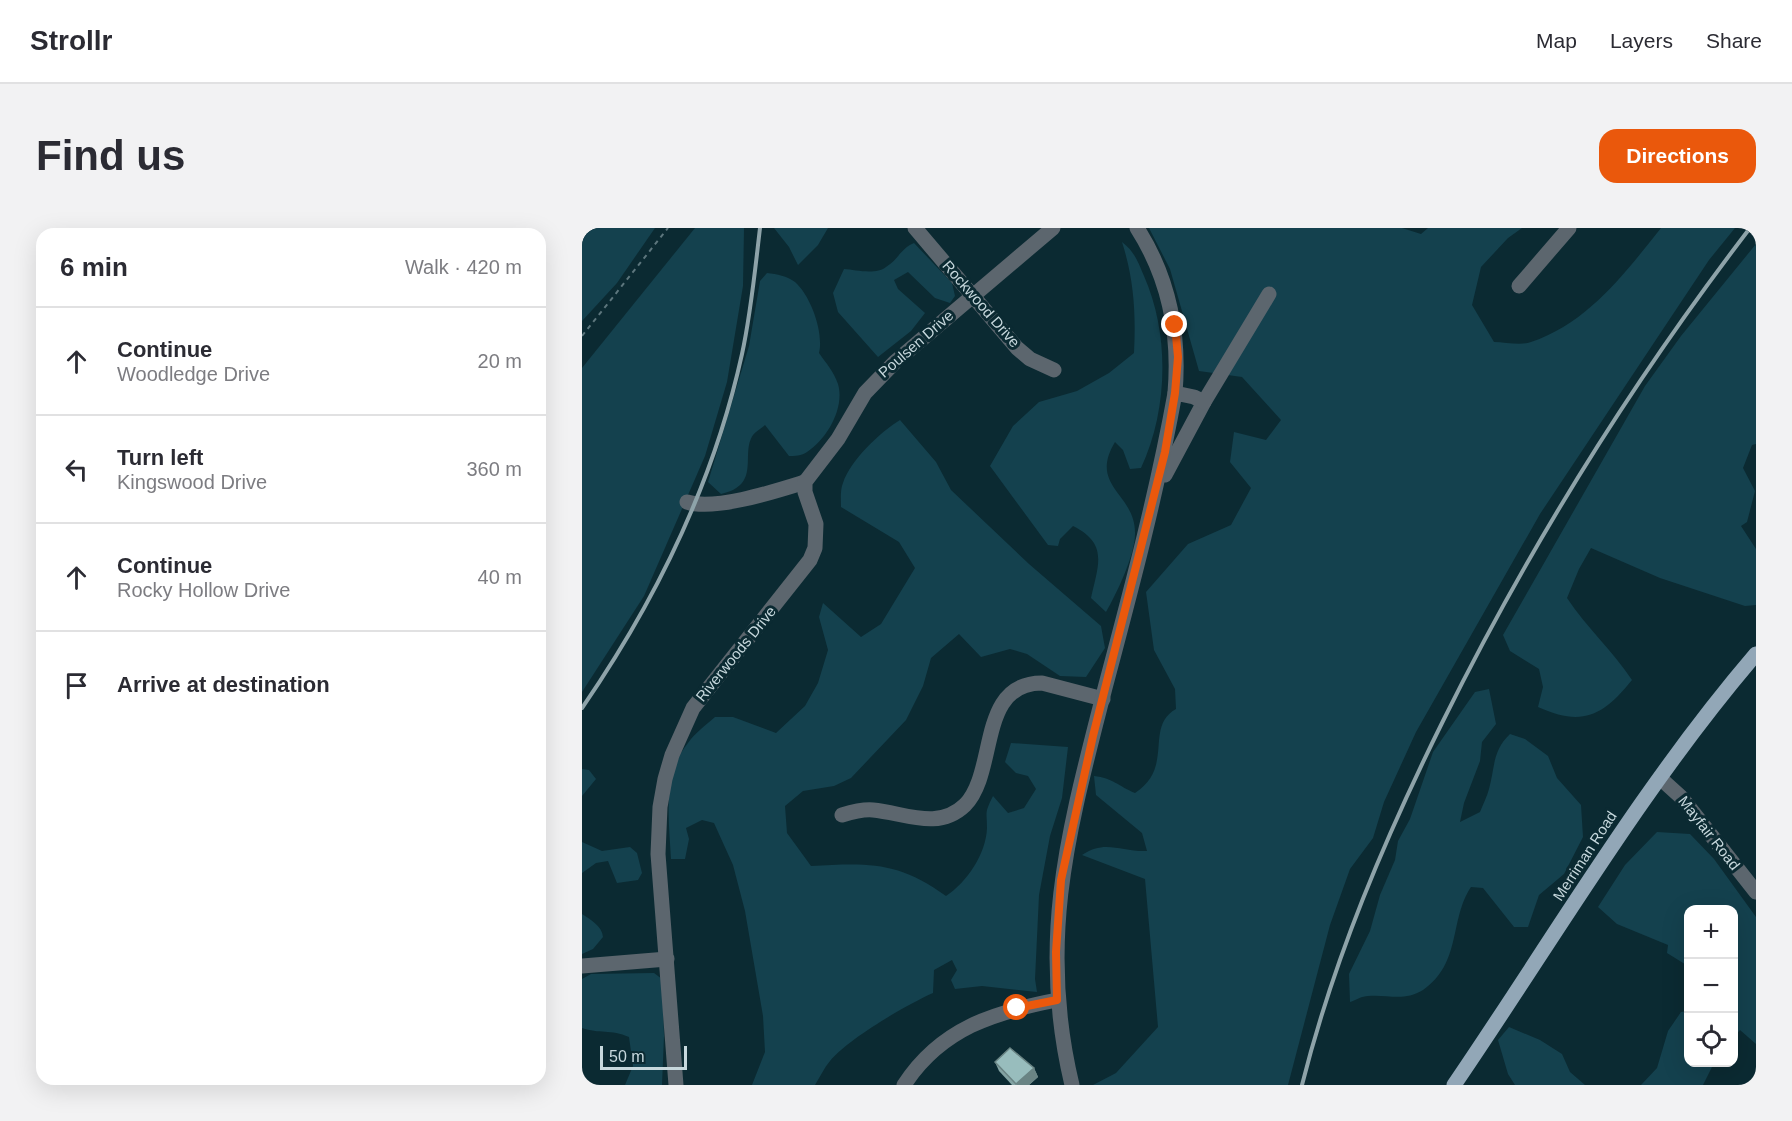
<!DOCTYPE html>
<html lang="en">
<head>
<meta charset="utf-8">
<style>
  :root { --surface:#fff; --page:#f2f2f3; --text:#2b2b33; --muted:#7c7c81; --line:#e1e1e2; --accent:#ea580c }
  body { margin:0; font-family:Helvetica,sans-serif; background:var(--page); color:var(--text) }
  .controls { position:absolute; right:18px; bottom:18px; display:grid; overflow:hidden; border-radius:12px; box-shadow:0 6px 24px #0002 }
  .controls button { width:54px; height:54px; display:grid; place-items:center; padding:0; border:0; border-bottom:2px solid var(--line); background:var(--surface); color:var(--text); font:30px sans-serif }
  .scale { position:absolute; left:18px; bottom:15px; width:87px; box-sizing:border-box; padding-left:6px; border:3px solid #c7d8dd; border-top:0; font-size:16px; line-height:21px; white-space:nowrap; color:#c7d8dd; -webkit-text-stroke:4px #0b2a32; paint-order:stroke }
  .stop { position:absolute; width:18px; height:18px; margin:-14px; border:4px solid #ea580c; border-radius:50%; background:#fff }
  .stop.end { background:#ea580c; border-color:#fff; box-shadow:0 2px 6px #0008 }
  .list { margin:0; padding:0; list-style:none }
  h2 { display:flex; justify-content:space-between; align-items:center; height:78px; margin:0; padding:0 24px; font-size:26px }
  h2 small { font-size:20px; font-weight:400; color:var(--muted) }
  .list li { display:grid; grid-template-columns:39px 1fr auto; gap:18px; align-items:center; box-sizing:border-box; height:108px; padding:0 24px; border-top:2px solid var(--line) }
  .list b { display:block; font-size:22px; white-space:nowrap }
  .list p { margin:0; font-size:20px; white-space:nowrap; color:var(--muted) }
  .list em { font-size:20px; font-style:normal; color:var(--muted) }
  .icon { flex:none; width:33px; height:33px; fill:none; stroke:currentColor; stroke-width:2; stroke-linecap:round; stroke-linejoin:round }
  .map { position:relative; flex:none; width:1174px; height:857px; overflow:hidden; border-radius:18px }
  header { display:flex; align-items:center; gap:36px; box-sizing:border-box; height:84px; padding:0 30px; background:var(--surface); border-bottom:2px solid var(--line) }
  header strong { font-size:28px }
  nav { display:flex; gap:33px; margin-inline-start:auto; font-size:21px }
  .intro { display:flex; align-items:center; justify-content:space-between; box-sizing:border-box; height:144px; padding:0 36px }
  h1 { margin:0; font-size:42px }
  .button { padding:15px 27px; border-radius:18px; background:var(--accent); color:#fff; font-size:21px; font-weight:700 }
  main { display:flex; gap:36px; padding:0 36px }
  aside { flex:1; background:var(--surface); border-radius:18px; box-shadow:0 6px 24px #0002 }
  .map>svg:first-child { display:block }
</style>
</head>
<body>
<header>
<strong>Strollr</strong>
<nav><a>Map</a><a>Layers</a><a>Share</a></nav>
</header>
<div class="intro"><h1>Find us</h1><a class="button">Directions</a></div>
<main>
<aside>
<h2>6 min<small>Walk · 420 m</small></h2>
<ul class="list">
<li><svg class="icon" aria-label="ahead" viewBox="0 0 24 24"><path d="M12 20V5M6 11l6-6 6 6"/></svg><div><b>Continue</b><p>Woodledge Drive</p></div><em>20 m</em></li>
<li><svg class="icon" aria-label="left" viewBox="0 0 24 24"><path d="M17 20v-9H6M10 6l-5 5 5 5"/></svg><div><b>Turn left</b><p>Kingswood Drive</p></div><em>360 m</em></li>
<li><svg class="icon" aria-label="ahead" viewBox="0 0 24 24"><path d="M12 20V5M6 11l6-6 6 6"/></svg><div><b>Continue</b><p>Rocky Hollow Drive</p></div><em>40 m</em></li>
<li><svg class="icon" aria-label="arrive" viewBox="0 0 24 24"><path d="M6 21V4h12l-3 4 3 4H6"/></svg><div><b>Arrive at destination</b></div></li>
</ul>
</aside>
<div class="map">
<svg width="1174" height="857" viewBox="0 0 1174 857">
  <rect width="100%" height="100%" fill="#0b2a32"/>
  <!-- green -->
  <g fill="#14414e">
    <path d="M0,0H73L35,55L0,93Z"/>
    <path d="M113,0H162L161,58L145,154L123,228L62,368L0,464V140Z"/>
    <path d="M192,0H246L236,17L216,37L207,19Z"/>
    <path d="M567,0H820L839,6L846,0H940L926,10L899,39L890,77L912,114C923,114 939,118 949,114C1006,95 1043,45 1079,0H1153L1127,32L958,286L834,504L802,574L791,610L768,641L748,697L706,857H511L534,845L576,799L563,651L500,627C523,611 539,624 565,623L560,605L514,567L512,548C531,550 536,558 553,565C593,539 562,499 594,481L593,461L572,422L564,364L606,316L649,297L669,260L648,234L652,204L684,212L699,192L660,149L617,143L588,41Z"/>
    <path d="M540,14C553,24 556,34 562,48C588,107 586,182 559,240L548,241L541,222L533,214C506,259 554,265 553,306C553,327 534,367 524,384L509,370C516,337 527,316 491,298L478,311L476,318L466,317L408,238L431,198L457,174L495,163L527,145L552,125C554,85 552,52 540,14Z"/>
    <path d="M332,15L370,55L373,68L368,75L353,70L326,44L312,52L316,61L343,85L329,103L296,129L256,84L251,65L262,41C274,42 294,47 304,39C316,32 319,20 332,15Z"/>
    <path d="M1174,16V216L1170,217L1161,240L1173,263L1165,294L1159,298L1174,321V377L1163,378L1078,350L1009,320L997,341L985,370C1005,400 1031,423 1050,452C1021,488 1000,499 956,479L961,459L957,441L928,423L921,407L1063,158L1099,108Z"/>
    <path d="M185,45C195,46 205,48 213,54C229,68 242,105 237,125C244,135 252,144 256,156C263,180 245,211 225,224C220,228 212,228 207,228L183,197C180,200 174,203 171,207C158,226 180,257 139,266L126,254L167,118L178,53Z"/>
    <path d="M318,192L354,234L369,262L447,336L519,398L523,420L504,449L478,448L445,426L428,421L399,429L377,406L349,430L341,458L324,492L269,550L252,558L221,563L203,578L205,605L229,638C286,635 316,633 364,668C385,654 404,626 405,600C405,583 402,586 411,568L426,585L442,580L454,561L446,548L434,545L423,534L429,515L486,519L480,570L468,608L457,667L453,751L455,764L400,758L373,761L369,752L375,742L370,732L352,742L351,765C324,777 266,811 248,833C242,840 238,849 233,857H170L183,824L181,788L163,683L151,637L132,595L120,592L104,600L107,611L103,631H89C87,594 80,546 106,515C113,505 124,497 133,489H151L194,505L223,478L236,455L246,422L237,389L241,375L279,409L299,396L333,340L317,314L259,279C259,272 258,262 261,255C268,233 298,204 318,192Z"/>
    <path d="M907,461L914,496L900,514L898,533L882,575L878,594L898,584C901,576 905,569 907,561C913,540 910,523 928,506L943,511L966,528L975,550L999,577L1001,609L982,646L957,667L946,699H932L901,660L889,659C867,692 880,735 841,762C822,774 805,766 786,768C780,768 774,772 768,774L767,746L788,703L798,667L813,632L816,613L828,591L851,524L893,464Z"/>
    <path d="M0,541L7,542L14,551L0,568Z"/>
    <path d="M1075,604L1108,606L1132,631L1174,689V816L1158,802L1152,809V682H1106V738L1085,725L1086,717L1035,696L1016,679L1043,637Z"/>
    <path d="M0,614L20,623L48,619L55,625L60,645L56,652L35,655L26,633L14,635L0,645Z"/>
    <path d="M0,686C9,692 20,698 21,709L11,721L0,726Z"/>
    <path d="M72,745L80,751L82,808L80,857H43L51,838L47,809C29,801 17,806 0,800V751L9,746Z"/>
    <path d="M1106,783V834L1132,835L1121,857H1059L1075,840L1086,803L1099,784Z"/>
    <path d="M927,799L958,812L980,826L988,844L1003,857H933L926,846L916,812Z"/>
  </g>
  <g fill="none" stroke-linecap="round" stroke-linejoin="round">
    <!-- path -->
    <path stroke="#5d767d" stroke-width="2" stroke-dasharray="4.5 4.5" stroke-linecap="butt" d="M0,108L86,0"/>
    <!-- minor -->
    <g stroke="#5c666e" stroke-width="15">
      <path d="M333,0L435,120L448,131L472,142"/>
      <path d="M555,0C587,50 598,106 593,165"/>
      <path d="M937,58L987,0"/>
      <path d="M583,247L622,174"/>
      <path d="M105,274C133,283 194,263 223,254"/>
      <path d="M1078,550L1099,569L1174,664"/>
      <path d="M260,587C270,584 281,581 291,582C323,585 356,603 383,577C416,543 395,455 460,455L521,471"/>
      <path d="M0,738L85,731"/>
      <path d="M94,857L76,626L78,579L83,551L90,527L111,480L228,332L233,320L234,296L223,264V254L256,211L283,165L313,134L471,0"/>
      <path d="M322,857C359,800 413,784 475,772"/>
      <path d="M490,857C455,711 487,601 523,460C549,362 575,265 593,165L612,169L622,174L687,66"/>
    </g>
    <!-- major -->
    <path stroke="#92a7b7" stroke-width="15" d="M872,857C971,712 1060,559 1174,426"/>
    <!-- rail -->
    <g stroke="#8ea3a9" stroke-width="4">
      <path d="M0,480C73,374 132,253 160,126C169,85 173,42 178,0"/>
      <path d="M720,857C752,730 803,610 861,493C947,319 1050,154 1168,0"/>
    </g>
  </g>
  <!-- wall -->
  <path fill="#83a3a3" d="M413,834L452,840L456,849L447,857H430L417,843Z"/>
  <!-- shaded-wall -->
  <path fill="#6a8484" d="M452,840L456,849L447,857H435L434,856Z"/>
  <!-- building -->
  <path fill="#98bdbd" stroke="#6a8484" stroke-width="1.5" d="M428,820L452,840L434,856L413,834Z"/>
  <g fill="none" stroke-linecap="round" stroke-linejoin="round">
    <!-- route -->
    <path stroke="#ea580c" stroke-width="8" d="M435,780L475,772L474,724L479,652L511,508L583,224L593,165L596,129L593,97"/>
  </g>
  <g text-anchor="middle" stroke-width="6" stroke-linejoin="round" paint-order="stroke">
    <!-- street labels -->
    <g font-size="15" fill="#c7d8dd" stroke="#0b2a32">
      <text transform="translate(399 76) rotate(49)" y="5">Rockwood Drive</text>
      <text transform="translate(334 116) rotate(-41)" y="5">Poulsen Drive</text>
      <text transform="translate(154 426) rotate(-51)" y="5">Riverwoods Drive</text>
      <text transform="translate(1127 605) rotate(52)" y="5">Mayfair Road</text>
      <text transform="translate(1003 628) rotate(-57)" y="5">Merriman Road</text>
    </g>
  </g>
</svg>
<div class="controls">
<button>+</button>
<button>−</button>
<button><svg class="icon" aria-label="locate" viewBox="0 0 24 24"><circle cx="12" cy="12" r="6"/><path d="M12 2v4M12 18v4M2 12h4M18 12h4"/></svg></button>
</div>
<div class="scale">50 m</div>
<div class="stop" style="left:435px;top:780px"></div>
<div class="stop end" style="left:593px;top:97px"></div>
</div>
</main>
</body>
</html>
